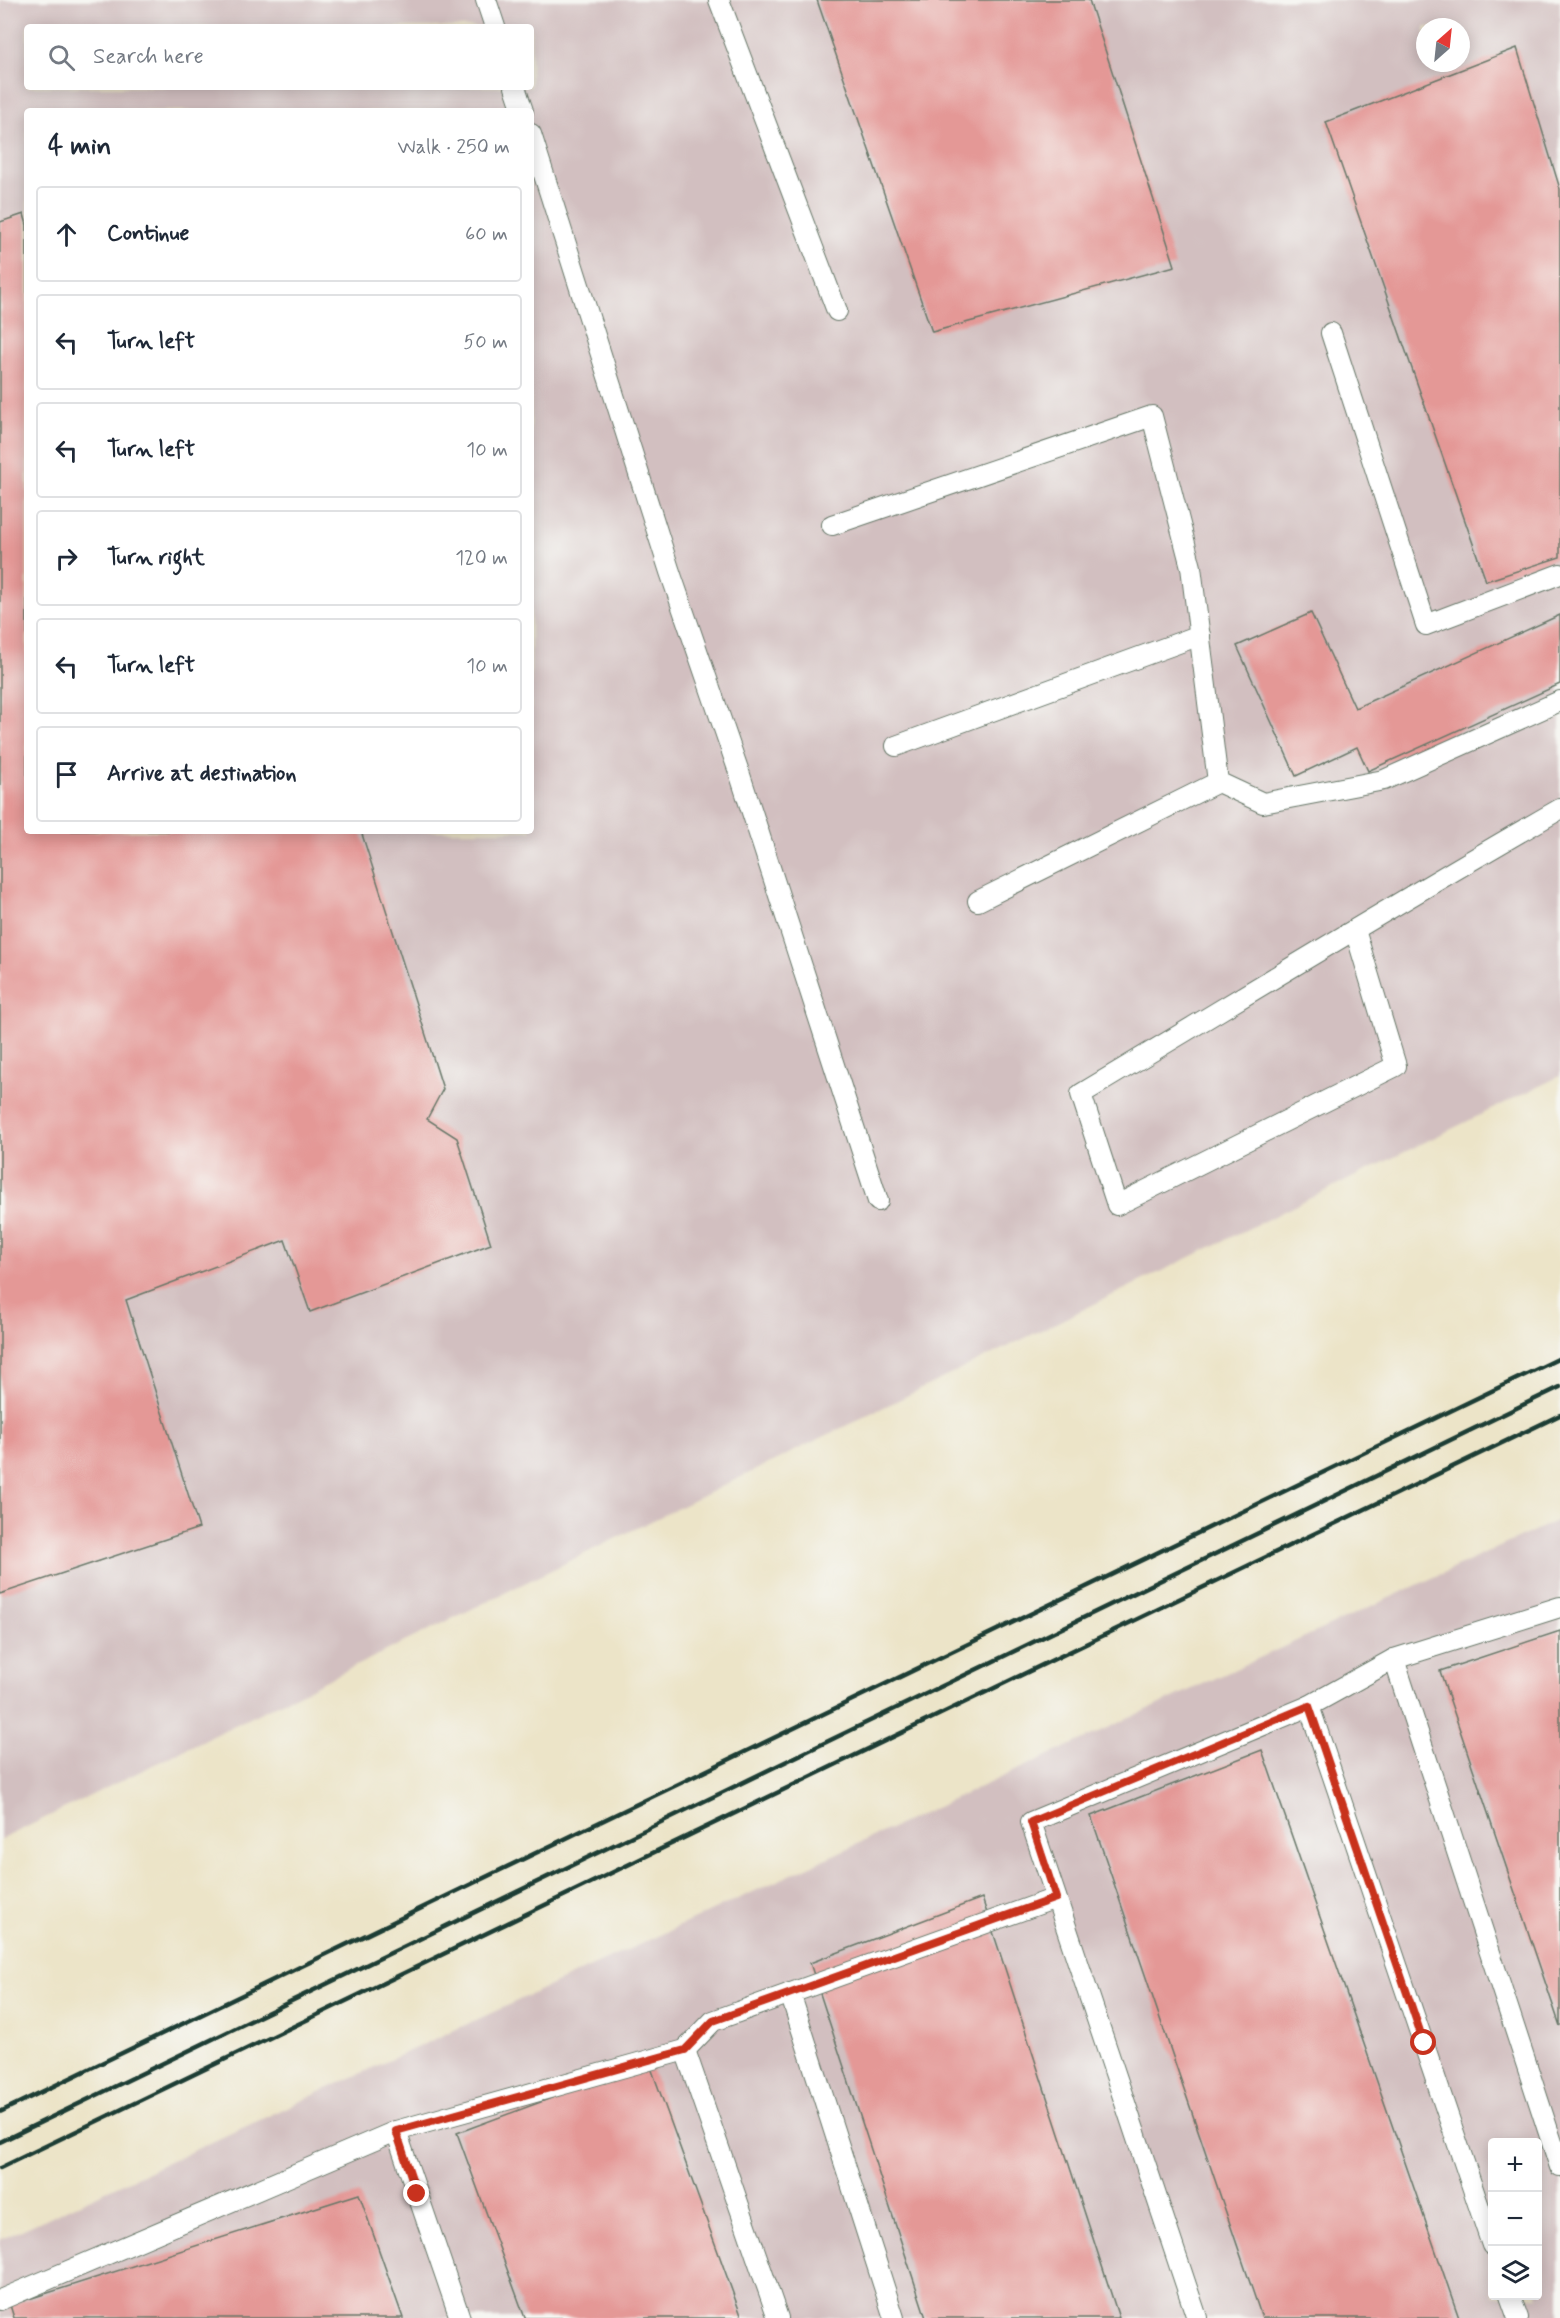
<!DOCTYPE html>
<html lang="en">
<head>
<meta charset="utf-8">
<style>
  :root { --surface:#fff; --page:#f2f2f3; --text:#1f2937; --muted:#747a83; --line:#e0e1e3 }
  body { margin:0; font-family:Mynerve,sans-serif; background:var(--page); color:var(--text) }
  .controls { position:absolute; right:18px; bottom:18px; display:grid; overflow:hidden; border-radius:6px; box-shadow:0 3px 15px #0003 }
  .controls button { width:54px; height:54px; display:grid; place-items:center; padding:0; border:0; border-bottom:2px solid var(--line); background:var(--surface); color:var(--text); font:30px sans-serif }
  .compass { position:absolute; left:1416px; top:18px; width:54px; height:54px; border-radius:50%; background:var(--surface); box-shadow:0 3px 15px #0003; rotate:27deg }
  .stop { position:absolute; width:18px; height:18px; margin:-14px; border:4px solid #c8321e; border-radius:50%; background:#fff }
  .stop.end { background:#c8321e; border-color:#fff; box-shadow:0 2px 6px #0008 }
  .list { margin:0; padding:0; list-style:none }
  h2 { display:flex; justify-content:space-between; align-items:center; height:78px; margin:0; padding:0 24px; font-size:26px }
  h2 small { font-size:20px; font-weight:400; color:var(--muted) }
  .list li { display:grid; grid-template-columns:39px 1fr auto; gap:18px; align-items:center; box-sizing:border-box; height:96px; margin:0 12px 12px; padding:0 12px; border:2px solid var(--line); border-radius:6px }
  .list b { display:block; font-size:22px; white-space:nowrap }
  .list em { font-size:20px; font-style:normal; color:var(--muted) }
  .icon { flex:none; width:33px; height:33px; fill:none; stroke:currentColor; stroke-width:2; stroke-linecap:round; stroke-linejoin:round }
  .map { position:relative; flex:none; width:1560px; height:2318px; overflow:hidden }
  .search { position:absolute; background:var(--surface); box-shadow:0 3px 15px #0003; left:24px; top:24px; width:510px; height:66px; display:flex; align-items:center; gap:15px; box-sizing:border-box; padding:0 21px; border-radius:6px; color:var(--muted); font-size:22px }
  .panel { position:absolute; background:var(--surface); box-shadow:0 3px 15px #0003; left:24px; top:108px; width:510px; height:726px; border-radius:6px }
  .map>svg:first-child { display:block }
</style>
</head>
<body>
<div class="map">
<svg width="1560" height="2318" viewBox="0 0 1560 2318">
  <rect width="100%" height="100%" fill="#f6f6f2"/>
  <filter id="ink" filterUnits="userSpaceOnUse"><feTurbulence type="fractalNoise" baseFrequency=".0167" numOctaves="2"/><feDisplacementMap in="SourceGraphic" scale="12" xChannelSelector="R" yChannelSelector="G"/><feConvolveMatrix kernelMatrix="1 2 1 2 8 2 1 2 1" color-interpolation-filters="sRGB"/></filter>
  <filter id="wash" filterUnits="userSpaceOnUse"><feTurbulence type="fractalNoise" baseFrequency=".008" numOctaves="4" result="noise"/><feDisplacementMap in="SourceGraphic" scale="24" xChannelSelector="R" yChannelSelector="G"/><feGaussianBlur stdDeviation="1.35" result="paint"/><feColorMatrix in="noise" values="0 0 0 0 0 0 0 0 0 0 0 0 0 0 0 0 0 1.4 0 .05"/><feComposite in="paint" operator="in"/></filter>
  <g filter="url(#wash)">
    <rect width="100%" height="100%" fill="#ece4c8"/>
    <!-- industrial -->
    <g fill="#d2bfc0" fill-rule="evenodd">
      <path d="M0,0H1560V1076L0,1840ZM27,27H531V87H27ZM1425,27H1461V63H1425ZM27,111H531V831H27Z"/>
      <path d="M1560,1519V2318H0V2240ZM1492,2142H1538V2296H1492Z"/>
    </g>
    <g id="blocks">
      <!-- building -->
      <g fill="#e49896">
        <path d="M817,0H1089L1175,266L932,332Z"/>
        <path d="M1517,48L1560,189V557L1486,581L1326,122Z"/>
        <path d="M24,214L27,225V831H361L443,1089L427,1119L457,1138L491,1244L310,1312L285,1240L126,1300L199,1528L0,1594V222Z"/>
        <path d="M1311,613L1355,708L1560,615V684L1368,771L1357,747L1296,776L1237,646Z"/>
        <path d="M1560,1631V2026L1440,1671Z"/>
        <path d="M1262,1750L1459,2318H1262L1091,1816Z"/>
        <path d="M982,1898L1119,2318H926L810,1963Z"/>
        <path d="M649,2062L742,2318H525L457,2133Z"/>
        <path d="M359,2194L403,2318H14L10,2305Z"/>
      </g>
    </g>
  </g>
  <g filter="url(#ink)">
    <use href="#blocks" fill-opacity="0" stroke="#677768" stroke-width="1.5"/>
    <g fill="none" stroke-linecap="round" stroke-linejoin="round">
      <defs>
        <g id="lane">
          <path d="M486,0L495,27"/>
          <path d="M719,0L837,311"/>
          <path d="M515,87L523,111"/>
          <path d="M531,134L670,572L740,775L878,1201"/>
          <path d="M1331,333L1426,625L1560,574"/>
          <path d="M832,525L1152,416L1191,567L1218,782L1263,803L1384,780L1560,701"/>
          <path d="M896,746L1200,635"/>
          <path d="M978,901L1218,782"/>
          <path d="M1355,930L1396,1066L1117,1205L1081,1094C1240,999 1399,901 1560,809"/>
          <path d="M1394,1659L1560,2167"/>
          <path d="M1309,1706L1394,1659L1560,1607"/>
          <path d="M790,1993L894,2318"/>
          <path d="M685,2050L778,2318"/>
          <path d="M396,2131L460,2318"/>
          <path d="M1510,2296L1518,2318"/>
          <path d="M0,2300L396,2131L685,2050L713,2021L1056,1898"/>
          <path d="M1197,2318L1031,1822L1309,1706L1492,2245"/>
        </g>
      </defs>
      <!-- lane casing -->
      <use href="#lane" stroke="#677768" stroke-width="22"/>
      <!-- lane -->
      <use href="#lane" stroke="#fff" stroke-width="20"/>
      <!-- rail -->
      <g stroke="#1f3d34" stroke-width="4.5">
        <path d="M0,2112L1560,1358"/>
        <path d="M0,2142L1560,1387"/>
        <path d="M0,2168L1560,1415"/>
      </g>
    </g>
  </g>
  <g fill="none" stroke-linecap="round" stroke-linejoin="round" filter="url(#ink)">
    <!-- route -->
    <path stroke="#c8321e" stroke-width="8" d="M417,2194L396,2131L685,2050L713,2021L1056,1898L1031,1822L1309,1706L1424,2043"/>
  </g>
</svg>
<div class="controls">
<button>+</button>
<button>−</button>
<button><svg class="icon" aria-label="layers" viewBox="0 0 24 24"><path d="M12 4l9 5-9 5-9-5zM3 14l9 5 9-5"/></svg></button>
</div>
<svg class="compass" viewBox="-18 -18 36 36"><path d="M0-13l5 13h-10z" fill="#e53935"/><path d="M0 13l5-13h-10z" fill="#747a83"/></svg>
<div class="stop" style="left:1424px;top:2043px"></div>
<div class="stop end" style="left:417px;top:2194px"></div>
<div class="search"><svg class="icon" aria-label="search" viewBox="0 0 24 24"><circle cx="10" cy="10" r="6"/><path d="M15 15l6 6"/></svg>Search here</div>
<section class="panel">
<h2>4 min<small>Walk · 250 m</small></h2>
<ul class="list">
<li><svg class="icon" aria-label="ahead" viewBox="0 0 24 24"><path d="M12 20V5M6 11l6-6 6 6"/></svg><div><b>Continue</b></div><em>60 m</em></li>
<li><svg class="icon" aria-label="left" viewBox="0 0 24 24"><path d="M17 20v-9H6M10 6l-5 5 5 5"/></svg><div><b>Turn left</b></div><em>50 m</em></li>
<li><svg class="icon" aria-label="left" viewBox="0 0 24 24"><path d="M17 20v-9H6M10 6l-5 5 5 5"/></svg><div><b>Turn left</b></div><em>10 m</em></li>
<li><svg class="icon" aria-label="right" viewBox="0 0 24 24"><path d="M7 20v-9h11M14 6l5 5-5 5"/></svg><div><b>Turn right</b></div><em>120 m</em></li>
<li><svg class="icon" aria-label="left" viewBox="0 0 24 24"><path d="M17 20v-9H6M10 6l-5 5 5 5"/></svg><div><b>Turn left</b></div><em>10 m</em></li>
<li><svg class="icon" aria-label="arrive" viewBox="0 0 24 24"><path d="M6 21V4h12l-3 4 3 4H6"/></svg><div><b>Arrive at destination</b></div></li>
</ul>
</section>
</div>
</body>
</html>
